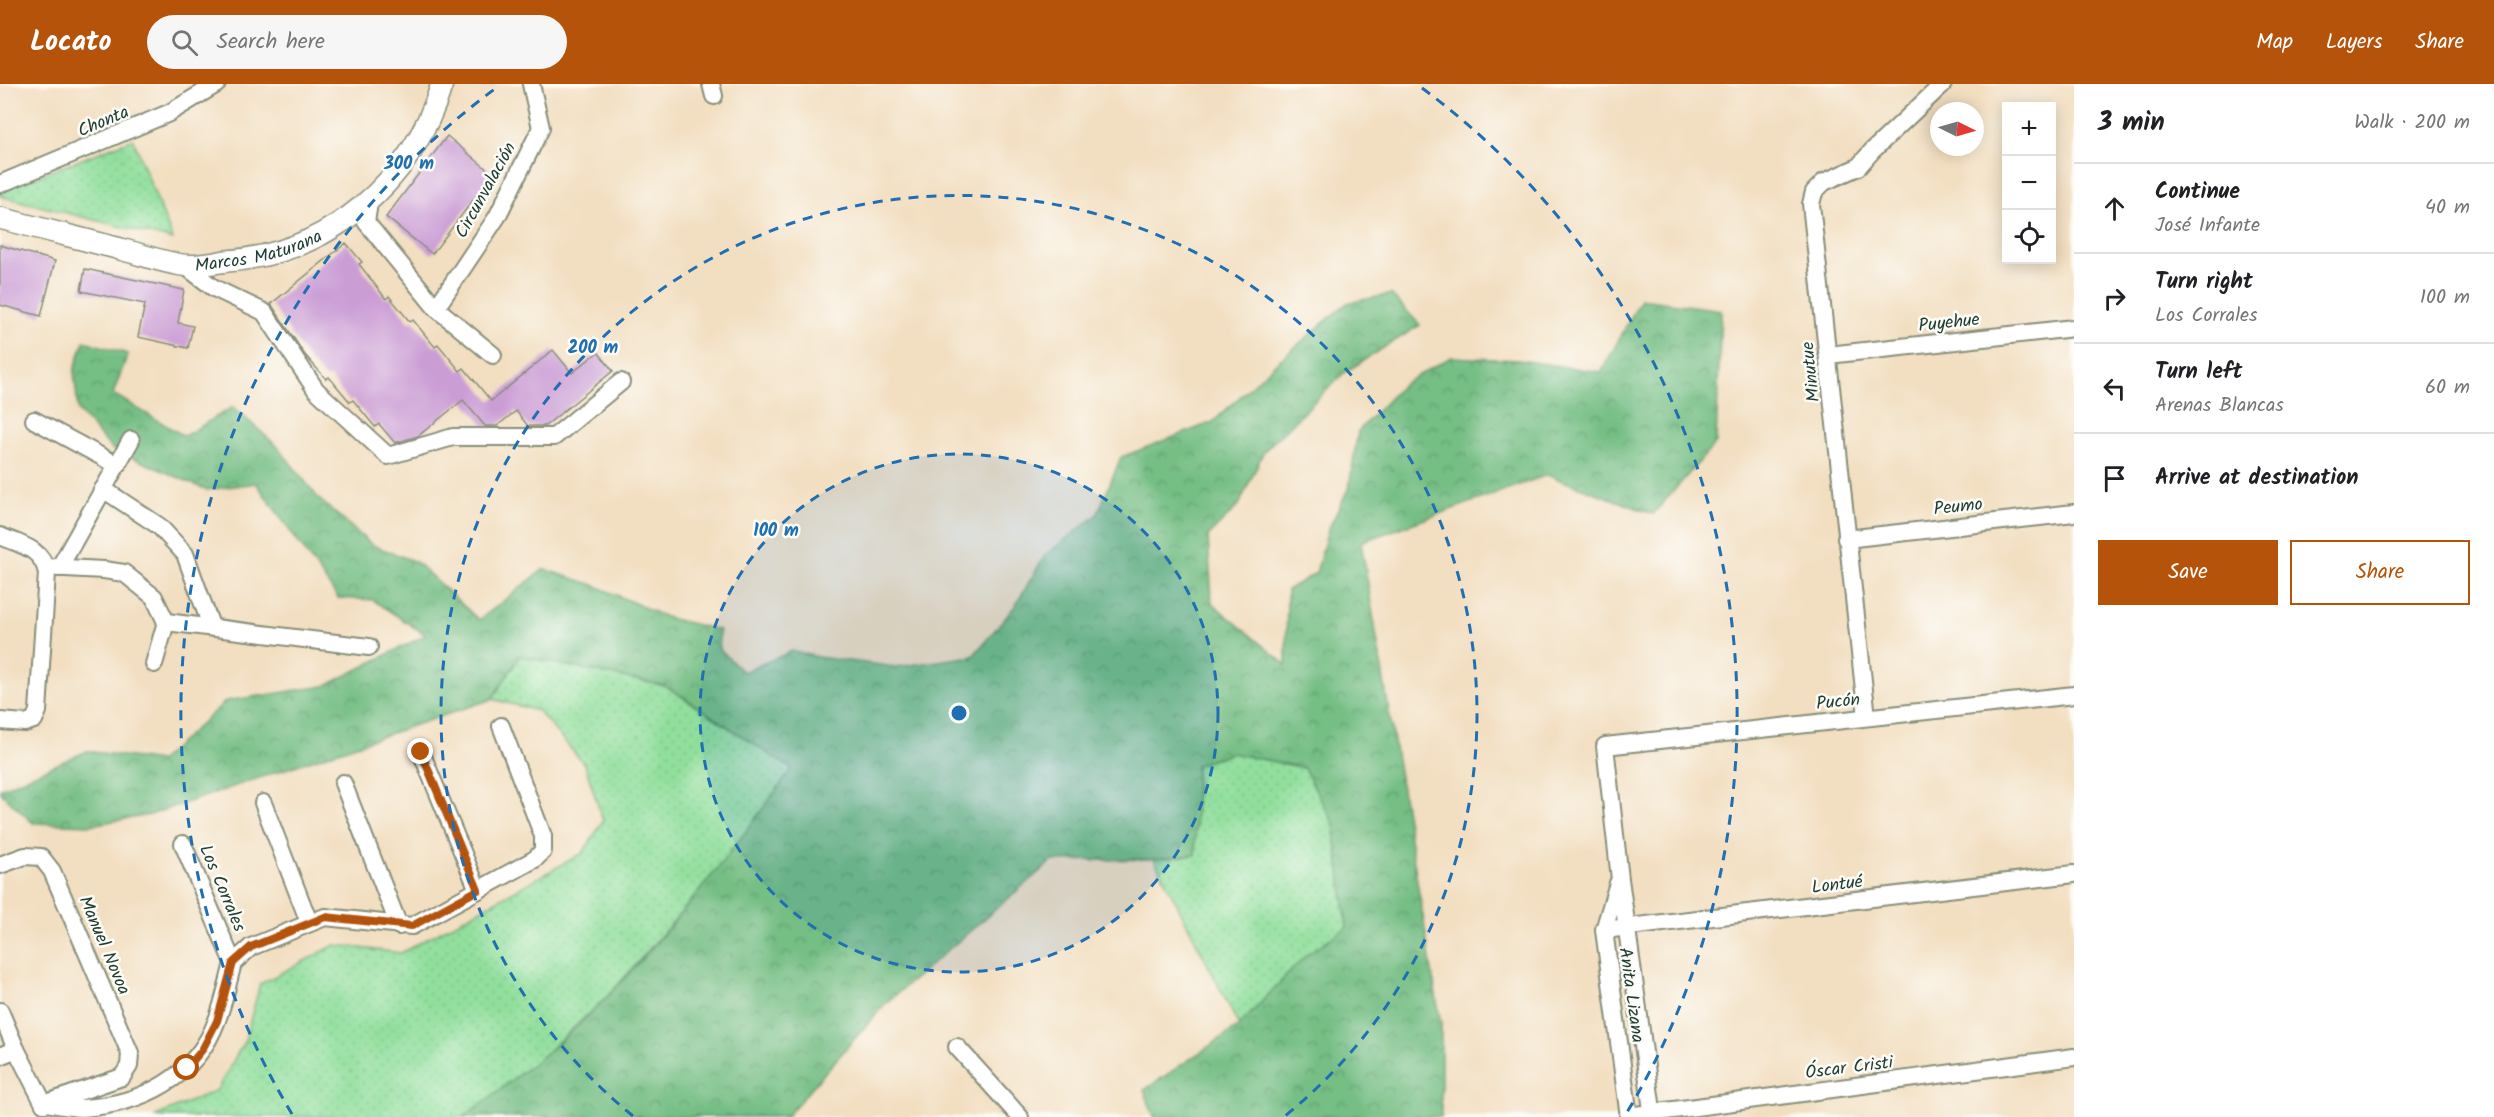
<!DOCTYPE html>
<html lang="en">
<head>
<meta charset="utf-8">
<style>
  :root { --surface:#fff; --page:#f6f6f6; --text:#202124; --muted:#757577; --line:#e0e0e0; --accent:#b45309 }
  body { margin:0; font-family:Kalam,sans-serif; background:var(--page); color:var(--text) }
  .controls { position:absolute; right:18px; top:18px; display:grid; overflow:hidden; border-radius:0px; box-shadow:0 3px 15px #0003 }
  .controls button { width:54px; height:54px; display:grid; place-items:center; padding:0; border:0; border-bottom:2px solid var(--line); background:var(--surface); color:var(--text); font:30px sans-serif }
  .compass { position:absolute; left:1930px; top:18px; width:54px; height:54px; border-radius:50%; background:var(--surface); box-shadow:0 3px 15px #0003; rotate:95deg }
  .stop { position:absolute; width:18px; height:18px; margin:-14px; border:4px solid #b45309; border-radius:50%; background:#fff }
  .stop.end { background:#b45309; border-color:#fff; box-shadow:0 2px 6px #0008 }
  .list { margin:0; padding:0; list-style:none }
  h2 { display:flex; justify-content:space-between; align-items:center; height:78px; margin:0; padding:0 24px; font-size:26px }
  h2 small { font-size:20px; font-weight:400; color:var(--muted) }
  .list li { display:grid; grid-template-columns:39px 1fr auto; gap:18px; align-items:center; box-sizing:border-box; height:90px; padding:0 24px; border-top:2px solid var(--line) }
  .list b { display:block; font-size:22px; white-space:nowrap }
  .list p { margin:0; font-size:20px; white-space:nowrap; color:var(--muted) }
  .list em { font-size:20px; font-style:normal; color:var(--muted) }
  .actions { display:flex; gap:12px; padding:18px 24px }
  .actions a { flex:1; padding:14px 0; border:2px solid var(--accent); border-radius:0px; text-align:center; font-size:21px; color:var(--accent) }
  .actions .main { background:var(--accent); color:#fff }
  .icon { flex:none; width:33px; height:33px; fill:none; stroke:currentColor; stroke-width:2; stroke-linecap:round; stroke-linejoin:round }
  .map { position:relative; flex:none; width:2074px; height:1033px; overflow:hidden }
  header { display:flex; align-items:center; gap:36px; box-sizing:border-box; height:84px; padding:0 30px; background:var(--accent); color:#fff }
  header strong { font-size:28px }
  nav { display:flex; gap:33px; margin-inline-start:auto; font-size:21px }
  .search { width:420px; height:54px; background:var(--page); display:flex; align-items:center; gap:15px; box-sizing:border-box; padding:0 21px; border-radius:33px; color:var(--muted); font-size:22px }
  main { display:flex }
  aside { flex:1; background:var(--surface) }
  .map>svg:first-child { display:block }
</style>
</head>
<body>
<header>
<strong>Locato</strong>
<div class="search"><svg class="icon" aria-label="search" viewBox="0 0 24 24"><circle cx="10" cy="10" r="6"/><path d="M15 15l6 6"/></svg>Search here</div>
<nav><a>Map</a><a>Layers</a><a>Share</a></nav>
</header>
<main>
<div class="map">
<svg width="2074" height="1033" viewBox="0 0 2074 1033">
  <defs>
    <pattern id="grass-dots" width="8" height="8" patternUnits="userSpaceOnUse" patternTransform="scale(1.5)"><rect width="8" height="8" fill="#91df9d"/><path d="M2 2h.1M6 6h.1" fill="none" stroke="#7dc088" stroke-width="1.8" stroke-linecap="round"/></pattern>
    <pattern id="forest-crowns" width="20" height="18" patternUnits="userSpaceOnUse" patternTransform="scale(1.5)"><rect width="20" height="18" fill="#74be84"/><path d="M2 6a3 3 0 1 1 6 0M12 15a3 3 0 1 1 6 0" fill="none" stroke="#5f9c6d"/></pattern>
  </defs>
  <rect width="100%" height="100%" fill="#fdfcf7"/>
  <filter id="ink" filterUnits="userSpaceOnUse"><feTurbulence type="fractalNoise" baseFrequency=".0167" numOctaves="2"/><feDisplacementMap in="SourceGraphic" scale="12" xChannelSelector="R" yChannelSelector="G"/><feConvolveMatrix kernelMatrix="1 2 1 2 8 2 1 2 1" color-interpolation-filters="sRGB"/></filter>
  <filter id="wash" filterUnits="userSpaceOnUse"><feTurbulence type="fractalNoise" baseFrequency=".008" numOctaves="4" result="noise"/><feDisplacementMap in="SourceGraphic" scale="24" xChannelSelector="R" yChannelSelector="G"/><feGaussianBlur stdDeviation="1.35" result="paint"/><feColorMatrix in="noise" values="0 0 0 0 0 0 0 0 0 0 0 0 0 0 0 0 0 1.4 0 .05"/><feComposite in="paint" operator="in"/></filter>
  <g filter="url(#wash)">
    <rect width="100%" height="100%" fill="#f2dec0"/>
    <!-- grass -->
    <g fill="url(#grass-dots)" stroke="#588e68" stroke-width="1.5">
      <path d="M133,55L173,156L0,112V107Z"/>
      <path d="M520,572L666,602L792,685L718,786L610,910L535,979L464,1033H154L217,1006L245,956L260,900L335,861L401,869L583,769L603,737L585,681L538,627L492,615Z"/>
      <path d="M1232,669L1304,684L1334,740L1347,843L1306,871L1239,942L1154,775L1195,771L1196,681Z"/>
    </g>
    <!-- forest -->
    <path fill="url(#forest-crowns)" stroke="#4a7e5c" stroke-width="1.5" d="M1391,210L1420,241L1345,288L1264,367L1239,421L1208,452L1212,519L1286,581L1287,506L1316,489L1328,446L1349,403L1358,347L1403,300L1451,273L1518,276L1601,288L1641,215L1721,226L1716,359L1653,430L1547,391L1361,458L1441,941V1033H1154L1144,1006L1239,942L1306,871L1347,843L1334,740L1304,684L1232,669L1196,681L1195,771L1154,775L1052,777L885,920L786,1033H464C515,994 567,956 611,909C677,839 735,763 792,685L666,602L520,572L492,615L150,731L90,741L33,739L0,708V705L87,667L160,677L226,617L325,602L426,551L373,516L338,514L256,399L207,406L112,365L78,327L74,287L84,257L128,270L113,310L184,352L233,323L277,362L319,415L372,461L416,478L479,536L544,485L594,501L668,534L719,546V565L743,588L792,567L818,573L896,583L973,572L1015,522L1045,471L1097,431L1121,373L1213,338L1275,280L1347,219Z"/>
    <g id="blocks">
      <!-- building -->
      <g fill="#cb9dd5">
        <path d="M447,52L493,90L432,170L386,133Z"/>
        <path d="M346,159L362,178L359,180L386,215L389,212L410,238L413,236L435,263L438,260L460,287L464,284L491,317L553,266L572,289L598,268L613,287L545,342H528L516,327L497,342H485L463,316L418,352L395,359L379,340L375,343L353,316L350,318L329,293L326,295L305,271L271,220Z"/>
        <path d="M0,161L55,177L41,232L0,221Z"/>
        <path d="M85,185L184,206L178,239L193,242L188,264L138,253L145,220L81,207Z"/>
      </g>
    </g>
  </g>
  <g filter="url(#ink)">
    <use href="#blocks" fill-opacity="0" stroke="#888e7a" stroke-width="1.5"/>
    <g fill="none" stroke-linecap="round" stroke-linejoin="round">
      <defs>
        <g id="minor">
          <path d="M711,0L714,12"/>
          <path d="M0,100L169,29L217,0"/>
          <path d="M369,119L366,138L436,224L493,271"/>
          <path d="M184,181L214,204L264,228L316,306L388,372L453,353H554L621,298"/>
          <path d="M436,224L497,133L541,44L531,0"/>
          <path d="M1828,271L2074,244"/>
          <path d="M34,336L117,381"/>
          <path d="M103,405L159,442L185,470L211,542"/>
          <path d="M0,452C21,461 42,464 47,489L38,627L34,636L25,639L0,637"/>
          <path d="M1846,455L2074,429"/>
          <path d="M46,483L104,486L124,489L154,513L166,538L154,580"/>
          <path d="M59,484L131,356"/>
          <path d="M166,538L369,563"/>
          <path d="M1867,633L1811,120L1814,108L1824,98L1858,83L1872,67L1943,0"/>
          <path d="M421,668L478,806"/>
          <path d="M343,699L399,842"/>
          <path d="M263,719L309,838"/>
          <path d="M183,760L233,879"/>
          <path d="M0,781L25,772L41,773L52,787L130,969L129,982L122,993L44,1020"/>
          <path d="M1618,799L1604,846L1629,1033"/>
          <path d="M1604,846L2074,790"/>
          <path d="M233,879L251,863L325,833L412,842L535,775L543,767V752L501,642"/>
          <path d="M0,927L16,965L44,1020"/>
          <path d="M957,963L1020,1033"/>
          <path d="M0,972L16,965"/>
          <path d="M51,1020C61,1022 73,1024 83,1024C141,1020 196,994 217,936C224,918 228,898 233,879"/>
          <path d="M1628,1032L2074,973"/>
          <path d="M1653,1033L1620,795L1605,662L2074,611"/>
        </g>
        <g id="tertiary">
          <path id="s1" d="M0,134C41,145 83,155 124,166C143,171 162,178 182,181C196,183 213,179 227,177C331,169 412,98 442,0"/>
        </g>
      </defs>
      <!-- minor casing -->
      <use href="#minor" stroke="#888e7a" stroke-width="20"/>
      <!-- tertiary casing -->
      <use href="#tertiary" stroke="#888e7a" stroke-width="24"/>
      <!-- minor -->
      <use href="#minor" stroke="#fff" stroke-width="16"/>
      <!-- tertiary -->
      <use href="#tertiary" stroke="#fff" stroke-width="21"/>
    </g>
  </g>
  <g fill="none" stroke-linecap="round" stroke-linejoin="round" filter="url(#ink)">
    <!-- route -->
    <path stroke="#b45309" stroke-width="8" d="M187,984L202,966L217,937L233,879L251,863L325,833L412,842L478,806L421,668"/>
  </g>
  <!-- distance rings -->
  <circle cx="959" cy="629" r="259" fill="#1f6fb2" fill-opacity=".12"/>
  <g fill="none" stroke="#1f6fb2" stroke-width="3" stroke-dasharray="10 8">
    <circle cx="959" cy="629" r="259"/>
    <path d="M633 1032A518 518 0 1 1 1285 1032"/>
    <path d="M292 1030A778 778 0 0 1 496 4M1422 4A778 778 0 0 1 1626 1030"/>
  </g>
  <g text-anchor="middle" stroke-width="5" stroke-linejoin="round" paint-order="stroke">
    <!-- street labels -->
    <g font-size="18" fill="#1f3d34" stroke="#fdfcf7">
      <text transform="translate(103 37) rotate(-23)" y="6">Chonta</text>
      <text transform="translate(485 106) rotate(-61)" y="6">Circunvalación</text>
      <text dy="6" stroke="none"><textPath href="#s1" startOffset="266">Marcos Maturana</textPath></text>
      <text transform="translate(1949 238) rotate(-6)" y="6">Puyehue</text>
      <text transform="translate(1810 288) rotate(-96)" y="6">Minutue</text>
      <text transform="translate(1958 422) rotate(-6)" y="6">Peumo</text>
      <text transform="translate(1838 617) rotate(-6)" y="6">Pucón</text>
      <text transform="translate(1837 800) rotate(-7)" y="6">Lontué</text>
      <text transform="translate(223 804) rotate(67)" y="6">Los Corrales</text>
      <text transform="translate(105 861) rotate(67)" y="6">Manuel Novoa</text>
      <text transform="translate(1632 911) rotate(82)" y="6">Anita Lizana</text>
      <text transform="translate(1849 983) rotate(-7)" y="6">Óscar Cristi</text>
    </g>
  </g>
  <circle cx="959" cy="629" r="9" fill="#1f6fb2" stroke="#fdfcf7" stroke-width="3"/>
  <g font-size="18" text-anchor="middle" font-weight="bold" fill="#1f6fb2" stroke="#fdfcf7" stroke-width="5" stroke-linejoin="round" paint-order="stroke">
    <text x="409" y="85">300 m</text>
    <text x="593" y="269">200 m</text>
    <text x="776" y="452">100 m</text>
  </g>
</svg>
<div class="controls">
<button>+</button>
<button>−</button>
<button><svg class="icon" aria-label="locate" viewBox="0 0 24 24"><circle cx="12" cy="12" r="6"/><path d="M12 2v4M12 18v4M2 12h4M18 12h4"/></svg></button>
</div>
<svg class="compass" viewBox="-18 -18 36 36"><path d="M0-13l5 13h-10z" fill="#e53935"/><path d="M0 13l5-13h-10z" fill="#757577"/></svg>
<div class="stop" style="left:187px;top:984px"></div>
<div class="stop end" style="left:421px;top:668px"></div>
</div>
<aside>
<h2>3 min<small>Walk · 200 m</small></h2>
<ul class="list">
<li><svg class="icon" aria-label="ahead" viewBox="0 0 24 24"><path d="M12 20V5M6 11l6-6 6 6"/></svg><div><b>Continue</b><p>José Infante</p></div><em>40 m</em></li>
<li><svg class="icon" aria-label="right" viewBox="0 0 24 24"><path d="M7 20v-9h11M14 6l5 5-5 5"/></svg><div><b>Turn right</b><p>Los Corrales</p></div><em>100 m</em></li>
<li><svg class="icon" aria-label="left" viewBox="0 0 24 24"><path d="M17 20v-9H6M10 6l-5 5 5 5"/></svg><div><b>Turn left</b><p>Arenas Blancas</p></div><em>60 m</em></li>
<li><svg class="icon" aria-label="arrive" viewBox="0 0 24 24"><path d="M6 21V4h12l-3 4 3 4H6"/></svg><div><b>Arrive at destination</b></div></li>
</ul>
<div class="actions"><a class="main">Save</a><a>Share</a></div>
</aside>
</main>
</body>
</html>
